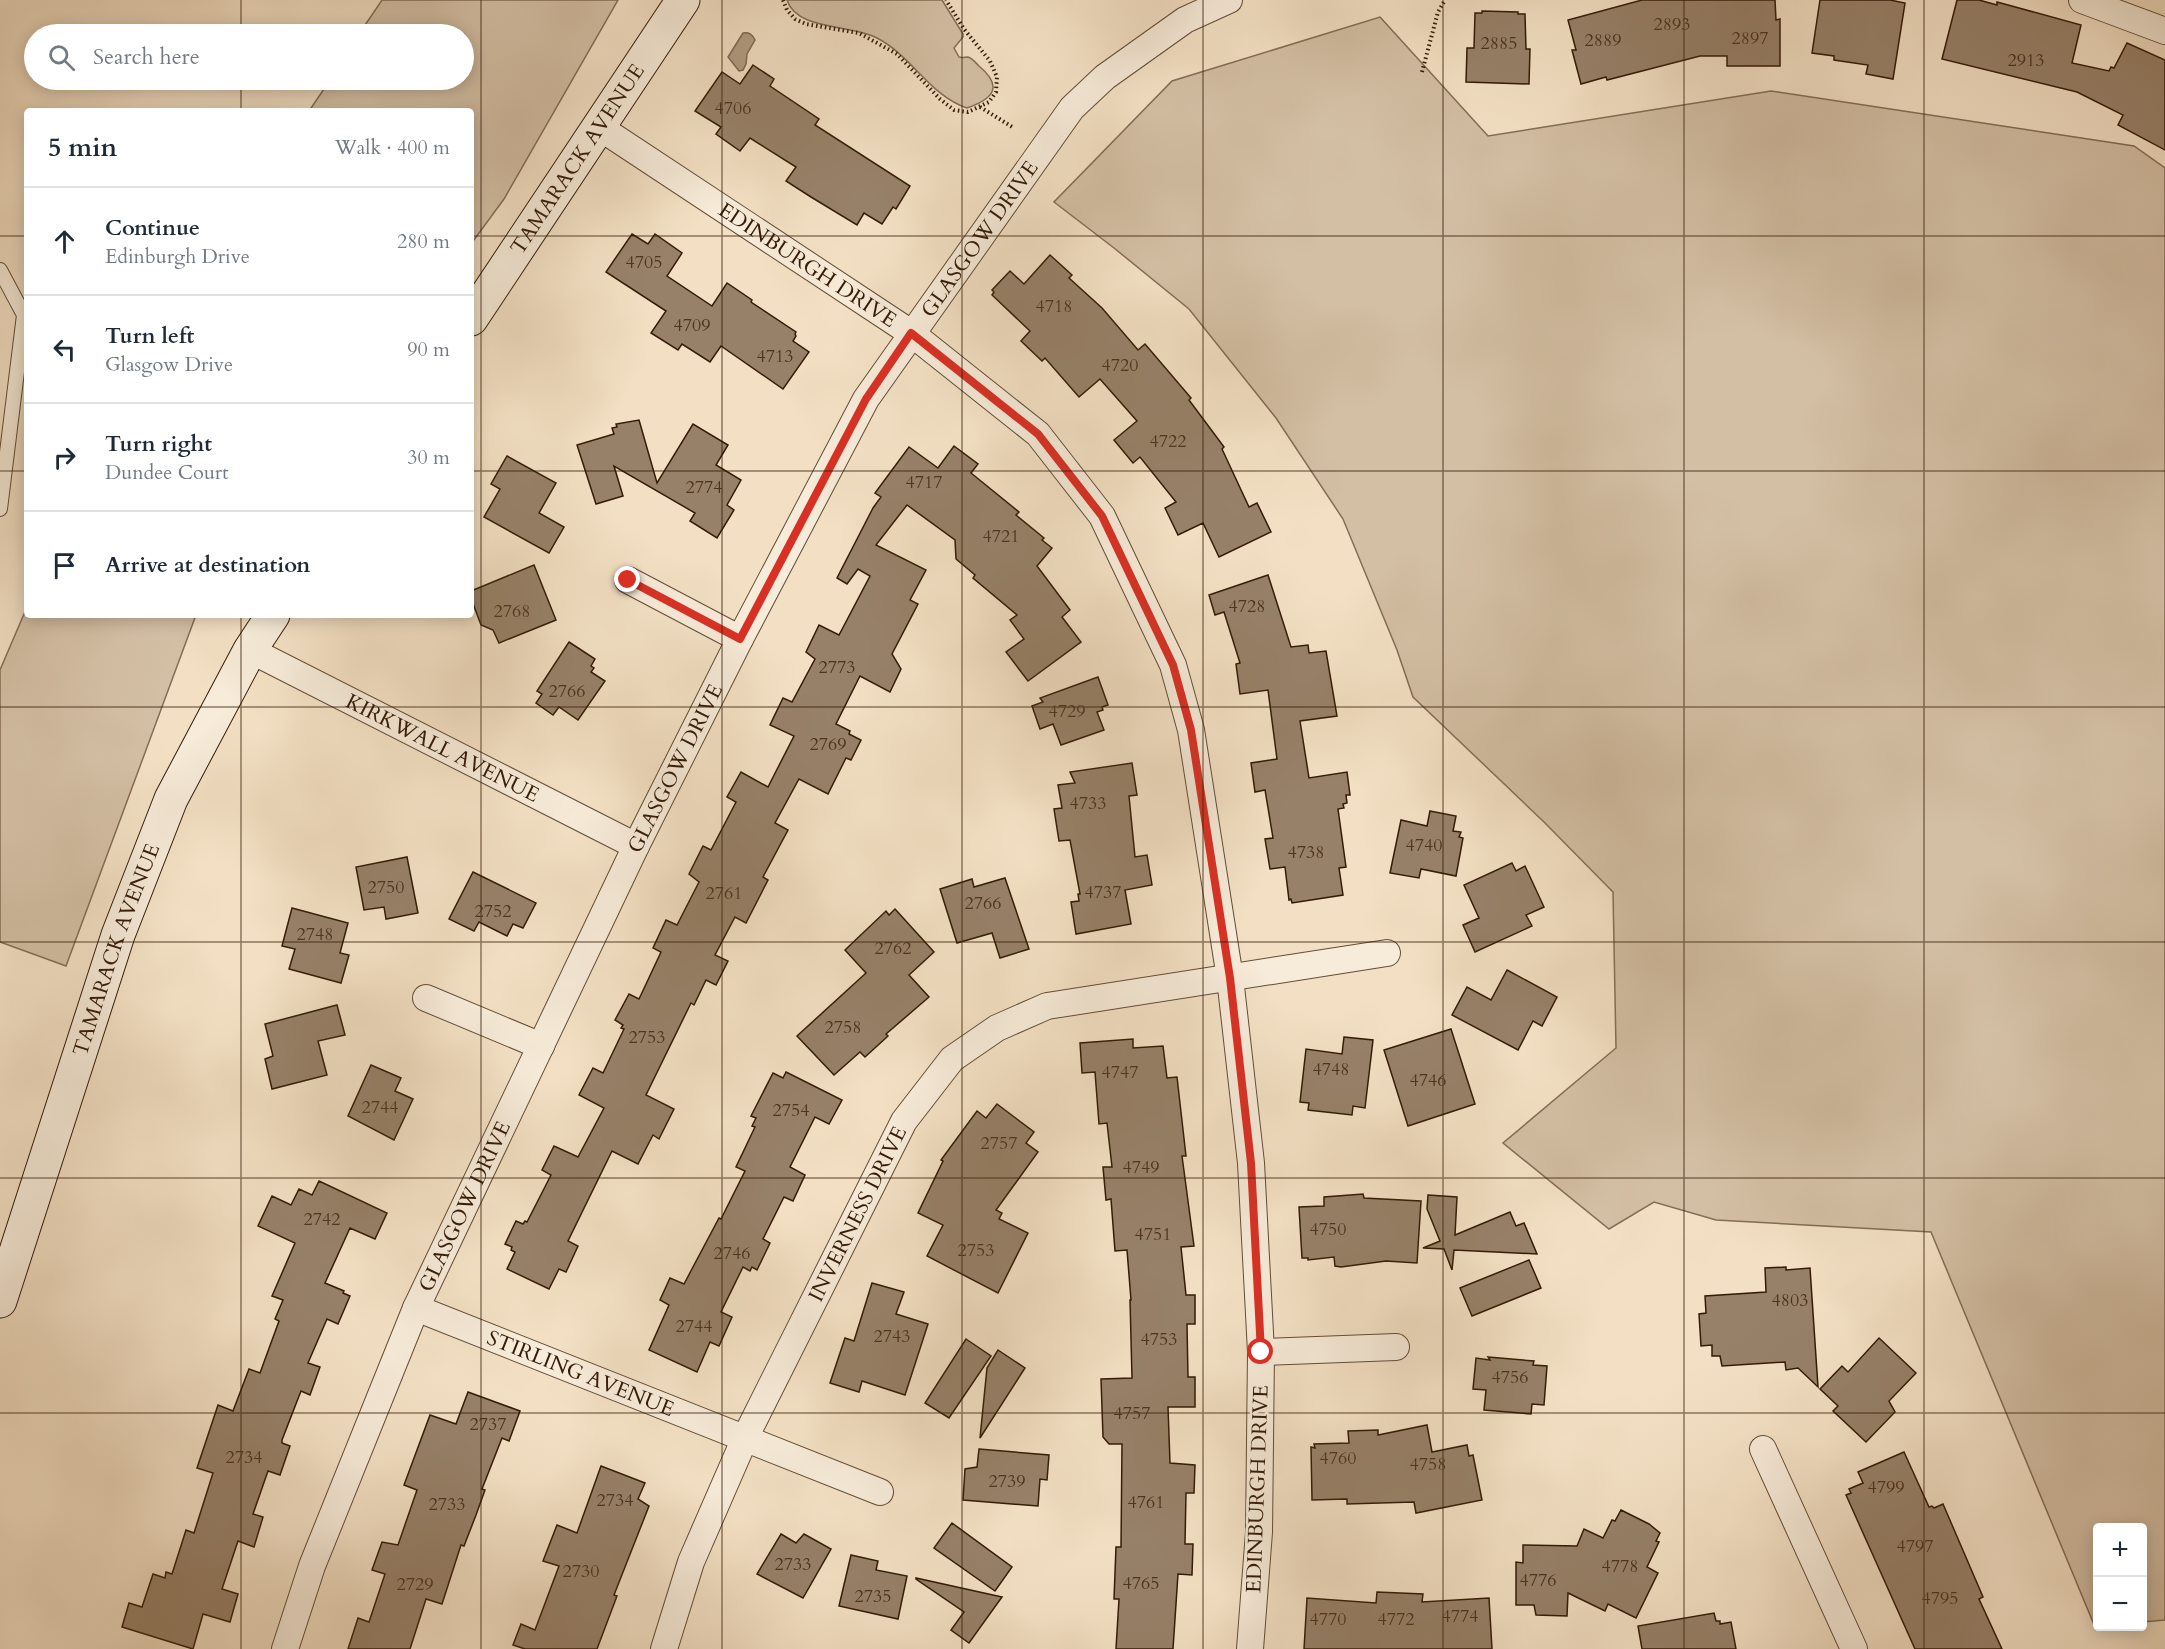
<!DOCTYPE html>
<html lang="en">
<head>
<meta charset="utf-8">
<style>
  :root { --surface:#fff; --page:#f6f6f7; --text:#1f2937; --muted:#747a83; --line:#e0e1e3 }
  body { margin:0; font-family:Cardo,serif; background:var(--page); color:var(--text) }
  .controls { position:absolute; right:18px; bottom:18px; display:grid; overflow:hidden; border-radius:6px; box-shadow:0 3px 15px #0003 }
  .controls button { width:54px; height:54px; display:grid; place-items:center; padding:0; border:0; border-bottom:2px solid var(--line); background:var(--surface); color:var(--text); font:30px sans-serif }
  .stop { position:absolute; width:18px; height:18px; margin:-14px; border:4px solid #d93025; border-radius:50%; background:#fff }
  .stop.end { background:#d93025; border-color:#fff; box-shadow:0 2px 6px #0008 }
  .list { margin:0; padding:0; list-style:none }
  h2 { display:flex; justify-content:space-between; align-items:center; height:78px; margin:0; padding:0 24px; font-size:26px }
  h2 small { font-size:20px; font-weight:400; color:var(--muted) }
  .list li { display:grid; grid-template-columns:39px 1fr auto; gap:18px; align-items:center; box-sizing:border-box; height:108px; padding:0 24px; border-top:2px solid var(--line) }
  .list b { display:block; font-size:22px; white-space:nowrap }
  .list p { margin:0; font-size:20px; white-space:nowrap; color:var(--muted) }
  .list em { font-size:20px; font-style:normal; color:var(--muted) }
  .icon { flex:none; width:33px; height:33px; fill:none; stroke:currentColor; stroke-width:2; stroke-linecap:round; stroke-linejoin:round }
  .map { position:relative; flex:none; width:2165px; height:1649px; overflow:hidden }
  .search { position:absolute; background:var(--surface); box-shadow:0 3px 15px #0003; left:24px; top:24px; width:450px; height:66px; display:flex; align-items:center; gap:15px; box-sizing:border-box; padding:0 21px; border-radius:33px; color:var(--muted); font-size:22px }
  .panel { position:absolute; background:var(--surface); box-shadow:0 3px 15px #0003; left:24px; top:108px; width:450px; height:510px; border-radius:6px }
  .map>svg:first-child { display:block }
</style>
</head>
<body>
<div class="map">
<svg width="2165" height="1649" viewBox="0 0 2165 1649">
  <rect width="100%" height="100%" fill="#f3e0c4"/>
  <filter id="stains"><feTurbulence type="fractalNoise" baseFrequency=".00333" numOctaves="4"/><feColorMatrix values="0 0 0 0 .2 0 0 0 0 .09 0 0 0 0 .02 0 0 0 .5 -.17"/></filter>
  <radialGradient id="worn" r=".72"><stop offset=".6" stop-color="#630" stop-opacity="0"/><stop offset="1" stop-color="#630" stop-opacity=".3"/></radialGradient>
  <!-- green -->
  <g fill="#d3bfa4" stroke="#846d56" stroke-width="1.5">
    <path d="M382,0H618L504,199L471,244V111H309L330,80H464V34H359Z"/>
    <path d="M787,0H942L963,34V37L954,48L959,57C962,58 965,57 968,57C972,58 976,63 979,66C1004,87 993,99 967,108C930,96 912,56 877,38C851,24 797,31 787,0Z"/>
    <path d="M1380,17L1488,136L1771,91L2134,146L2165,168V1620L2143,1622L2142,1528H2098V1626L2101,1627H2095L1931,1232L1716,1220L1654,1202L1609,1229L1503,1143L1616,1048L1613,892L1544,822L1413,697L1397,650L1343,519L1276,418L1189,309L1114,248L1054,202L1172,81Z"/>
    <path d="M27,607V615H196L66,966L0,942V670Z"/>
  </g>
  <!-- water -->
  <path fill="#b29d84" stroke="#806952" stroke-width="1.5" d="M743,33C749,32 752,34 755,40L747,54L746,64L743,70L739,71L728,57Z"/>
  <!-- building -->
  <g fill="#978169" stroke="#341b07" stroke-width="1.5">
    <path d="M1642,0H1775L1776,20L1780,19V66H1727V56H1700L1607,80L1606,77L1581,84L1572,50H1576L1568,20Z"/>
    <path d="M1820,0H1890L1905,3L1893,79L1866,74L1868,65L1834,60V56L1812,53Z"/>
    <path d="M1957,0H1979L1997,5V2L2081,25L2072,63L2109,71L2111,67L2114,68L2127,43L2165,60V150L2118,125L2123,115L2077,92L1942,59Z"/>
    <path d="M1482,11L1518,12V14H1525L1526,49H1530L1529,84L1466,82L1467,48H1474L1475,13H1482Z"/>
    <path d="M753,65L774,79L770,86L819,119L815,125L910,186L896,209L893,207L882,224L864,213L857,225L811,197L786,181L796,167L750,138L740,151L716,134L721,127L695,111L722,72L740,84Z"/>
    <path d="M632,234L648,244L655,234L682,253L667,276L712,306L727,283L752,300L751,302L796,332L795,334L796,336L793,341L809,352L783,389L721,346L710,362L682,344L678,350L651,333L666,311L606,272Z"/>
    <path d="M1050,255L1072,275L1069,278L1102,308L1138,350L1145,344L1191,398L1189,400L1224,447L1222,449L1249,507L1257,503L1271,532L1219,557L1203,523L1178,535L1165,508L1176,502L1140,457L1133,463L1114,440L1137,421L1100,379L1079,397L1045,358L1042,361L1021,341L1030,331L992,295L994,292L992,290L1010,271L1024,284Z"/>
    <path d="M639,420L657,483L693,424L728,445L716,465L741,480L727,505L734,510L717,538L690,521L695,513L614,466L623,496L596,504L577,445L614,434L612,428L617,427L616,424Z"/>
    <path d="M954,446L978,464L971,473L1019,512L1016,515L1044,538L1042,540L1052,548L1037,566L1070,610L1062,617L1081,642L1028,681L1006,652L1024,639L1010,620L1017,615L973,578L975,575L956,559L955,540L907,505L876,545L926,570L910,600L918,604L892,654L901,669L890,692L860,676L836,724L850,731L849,734L861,740L851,760L846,758L828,794L799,779L775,823L788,830L763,877L768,880L746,923L735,917L715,955L728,961L716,985L706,980L694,1005L691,1003L646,1095L674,1109L659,1139L653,1135L638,1164L612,1151L568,1241L578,1246L566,1272L559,1269L549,1289L507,1269L515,1252L511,1250L512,1247L505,1244L516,1221L523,1224L525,1221L527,1222L551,1175L542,1170L554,1146L578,1157L604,1108L579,1095L593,1068L603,1073L624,1029L621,1028L623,1025L615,1020L629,994L639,999L661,952L653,948L666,920L677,925L699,882L689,874L703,846L711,850L736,802L727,797L741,772L768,787L794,736L770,725L783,698L792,702L815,659L806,652L819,625L839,635L870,576L858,569L847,584L837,578L873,508L881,497L875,493L909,447L938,468Z"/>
    <path d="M507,456L556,483L539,513L564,527L549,553L484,517L500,489L491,484Z"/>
    <path d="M534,565L556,620L499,643L493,630L481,625L471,598V591Z"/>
    <path d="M1268,575L1291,647L1308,645L1309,653L1326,651L1337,716L1300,721L1309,778L1347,772L1350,795H1346L1347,803L1343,804L1344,808L1338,809L1346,867L1339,868L1343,895L1292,903L1291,899L1289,900L1285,867L1270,869L1265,839L1273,838L1265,790L1255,792L1251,763L1277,759L1268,690L1240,694L1236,664L1240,663L1224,612L1215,615L1209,595Z"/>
    <path d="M569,642L595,659L591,666L594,668L591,672L605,681L578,720L559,707L553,715L536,703L542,694L537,691Z"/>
    <path d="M1098,677L1108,705L1102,707L1103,710L1097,712L1104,730L1061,745L1053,724L1040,729L1032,706L1043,702L1040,698Z"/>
    <path d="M1132,763L1137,795L1129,796L1135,857L1147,855L1152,885L1125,890L1131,924L1076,934L1071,902L1079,901L1078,894H1080L1070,840L1059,841L1054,809L1062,808L1058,785L1075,783L1070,772Z"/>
    <path d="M1430,811L1456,816L1453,831L1461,832L1459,837L1463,838L1456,876L1421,869L1419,878L1390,873L1401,820L1427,826Z"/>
    <path d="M407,857L418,913L386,919L384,907L364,910L356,867Z"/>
    <path d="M1512,863L1516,871L1525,866L1544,907L1526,915L1532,926L1475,952L1463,925L1479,918L1464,885Z"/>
    <path d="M473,872L536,903L523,928L513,924L507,936L479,922L474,931L449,919Z"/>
    <path d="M1005,878L1029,949L1000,958L992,933L957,943L940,889L972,879L974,887Z"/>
    <path d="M292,908L348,923L340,953L349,955L341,983L289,969L295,949L282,946Z"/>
    <path d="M895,909L934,952L909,975L929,997L886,1034L888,1036L865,1057L860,1052L834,1075L797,1036L866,973L845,950L886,911L889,915Z"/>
    <path d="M1507,970L1557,997L1542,1026L1533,1021L1518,1050L1452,1015L1467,987L1491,1000Z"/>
    <path d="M337,1005L345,1035L318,1041L327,1075L272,1089L265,1059L273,1056L265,1024Z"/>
    <path d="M1451,1029L1475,1104L1408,1126L1384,1050Z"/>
    <path d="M1344,1037L1373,1040L1365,1108L1353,1106L1352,1115L1308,1110L1309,1103L1300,1102L1306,1049L1342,1054Z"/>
    <path d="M1133,1039V1048L1163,1046L1167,1078L1177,1077L1186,1156H1182L1194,1246L1181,1247L1186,1295H1195V1324H1187L1188,1377H1195V1407H1168L1170,1463L1195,1465L1194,1493H1186L1185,1544H1193L1192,1575L1178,1574L1173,1649H1116L1119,1599H1114L1116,1547H1121L1122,1444H1109L1103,1437L1101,1379L1132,1378L1130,1300H1131L1127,1250L1115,1251L1111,1199L1106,1200L1103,1167H1112L1107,1123L1099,1124L1095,1072L1082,1073L1080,1043Z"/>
    <path d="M371,1065L401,1078L395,1091L413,1099L394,1140L348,1116Z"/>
    <path d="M786,1072L842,1100L829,1124L815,1117L790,1167L805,1175L793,1201L784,1197L763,1239L770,1243L757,1270L752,1267L750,1271L743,1267L721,1312L732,1317L719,1346L710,1342L697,1372L649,1350L669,1305L660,1300L670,1278L684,1284L719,1218L721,1219L745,1171L736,1167L755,1127L752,1126L756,1118L751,1116L773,1073L783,1078Z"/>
    <path d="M997,1104L1034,1132L1026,1143L1038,1152L996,1210L1002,1213L999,1219L1028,1233L998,1293L927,1256L943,1225L918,1213L943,1161L941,1160L977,1111L986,1118Z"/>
    <path d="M319,1181L387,1213L375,1239L350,1228L325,1283L344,1291L343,1293L350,1296L338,1324L327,1319L308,1363L320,1367L310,1395L301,1391L282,1440V1443L290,1446L280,1475L268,1471L253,1514L263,1517L254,1547L238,1541L222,1589L238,1594L230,1622L203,1614L193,1649L122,1627L129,1603L142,1607L153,1574L165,1578L166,1572L172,1574L186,1530L194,1533L213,1473L197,1468L218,1405L233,1411L249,1369L260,1373L279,1321L275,1319L283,1300L272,1296L295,1243L258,1226L272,1196L291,1205L299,1189L312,1195Z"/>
    <path d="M1363,1194L1364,1198L1421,1201L1417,1263L1386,1261L1341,1267L1335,1266L1334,1257L1308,1260V1258H1302L1299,1207L1324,1206V1197Z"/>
    <path d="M1428,1195L1457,1197L1455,1235L1510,1212L1516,1226L1524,1223L1537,1254L1454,1250L1452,1270L1444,1249L1423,1248L1440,1241L1427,1209Z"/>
    <path d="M1529,1260L1541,1288L1472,1316L1460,1288Z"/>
    <path d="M1786,1267V1270L1810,1268L1818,1387L1798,1368L1786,1370L1785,1362L1722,1366L1720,1356H1712V1345L1701,1346L1699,1314L1706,1313L1705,1296L1766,1292L1765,1268Z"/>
    <path d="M872,1283L904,1292L896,1314L928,1324L905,1395L862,1381L859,1392L830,1383L845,1338L854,1341Z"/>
    <path d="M1879,1338L1916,1373L1889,1401L1895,1412L1866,1442L1833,1411L1838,1406L1820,1389L1842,1366L1848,1372Z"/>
    <path d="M966,1339L991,1356L949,1418L925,1403Z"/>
    <path d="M998,1350L1025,1368L980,1438L987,1368Z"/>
    <path d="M1488,1357L1534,1361L1533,1365L1547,1366L1544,1405L1532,1404L1531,1414L1484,1410L1486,1390L1473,1389L1476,1358L1490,1360Z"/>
    <path d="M468,1392L520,1411L509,1441L502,1438L482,1489L485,1490L476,1515L464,1546L461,1545L442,1604L426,1599L410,1649H348L358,1618L369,1622L385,1574L372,1570L382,1542L398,1545L417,1490L404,1485L430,1415L456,1424Z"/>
    <path d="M1427,1425L1432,1452L1467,1445L1469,1456L1473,1455L1482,1500L1416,1513L1414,1502L1347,1504V1499L1312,1500L1311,1447L1315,1448L1314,1444L1349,1443L1348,1431L1378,1430V1435Z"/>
    <path d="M979,1449L1049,1455L1047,1480L1040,1479L1038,1506L963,1500L965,1469L977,1467Z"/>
    <path d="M1904,1452L1929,1507L1932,1506L1934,1508L1943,1504L1983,1597L1979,1599L2002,1649H1915L1846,1495L1851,1493L1849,1489L1863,1483L1858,1472Z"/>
    <path d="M601,1466L645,1483L638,1499L649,1506L614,1595L617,1596L597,1649H525L513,1645L521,1624L535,1630L559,1566L543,1561L557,1525L577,1533Z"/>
    <path d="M1621,1510L1649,1524L1660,1533L1656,1541L1659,1542L1647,1567L1658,1573L1636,1618L1608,1604L1605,1611L1568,1593L1567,1616L1536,1615L1534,1605H1516V1562L1523,1563V1545L1577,1546L1584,1529L1603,1538L1612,1520L1615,1521Z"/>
    <path d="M952,1523L1012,1567L995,1591L934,1548Z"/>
    <path d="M781,1534L796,1543L804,1534L831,1549L803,1598L757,1574Z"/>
    <path d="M851,1555L878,1561L876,1570L907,1576L898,1619L839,1606Z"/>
    <path d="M916,1579V1578L1002,1597L969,1643L951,1630L964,1612Z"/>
    <path d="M1377,1592L1423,1594L1422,1602L1489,1598L1492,1649H1304L1307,1598L1376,1603Z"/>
    <path d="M1714,1613L1716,1621H1720V1624L1731,1622L1736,1649H1642L1638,1626Z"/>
  </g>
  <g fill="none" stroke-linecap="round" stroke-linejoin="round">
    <defs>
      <path id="lane" d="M0,270L24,315L0,509"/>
      <g id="street">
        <path d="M2082,0L2165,31"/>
        <path id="s1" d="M599,127L911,333L1038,434L1102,516L1173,665L1191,730L1230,978L1251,1163L1261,1352L1259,1532L1250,1649"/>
        <path d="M628,580L740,639"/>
        <path id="s2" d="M250,650L636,846"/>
        <path d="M426,998L541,1046"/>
        <path id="s3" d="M416,1308L880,1492"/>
        <path d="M1261,1352L1396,1347"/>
        <path d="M1763,1449L1854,1649"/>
        <path id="s4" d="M285,1649L312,1566L416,1308L636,846L740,639L866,399L1072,108L1105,77L1185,20L1229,0"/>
        <path id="s5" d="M664,1649L691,1562L745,1438L904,1121L952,1059L997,1028L1047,1006L1387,953"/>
      </g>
      <g id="secondary">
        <path id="s6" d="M471,319L683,0"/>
        <path id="s7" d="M0,1301L118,935L171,799L250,650L273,615"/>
      </g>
    </defs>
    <!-- lane casing -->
    <use href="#lane" stroke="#644c36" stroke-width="16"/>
    <!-- street casing -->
    <use href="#street" stroke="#644c36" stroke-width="28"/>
    <!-- secondary casing -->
    <use href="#secondary" stroke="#341b07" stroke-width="35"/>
    <!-- path -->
    <g stroke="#341b07" stroke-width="4" stroke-dasharray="1.5 3" stroke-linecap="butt">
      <path d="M783,0L787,10L795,19L806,24L859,33L897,54L940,99L954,110L968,112L989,102L996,92L997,77L990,61L964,29L946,0"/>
      <path d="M1422,72L1438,12L1445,0"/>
      <path d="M980,107L1014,128"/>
    </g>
    <!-- lane -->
    <use href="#lane" stroke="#f7ebd9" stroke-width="14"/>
    <!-- street -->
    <use href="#street" stroke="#f7ebd9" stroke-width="26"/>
    <!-- secondary -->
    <use href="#secondary" stroke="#f7ebd9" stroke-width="33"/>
  </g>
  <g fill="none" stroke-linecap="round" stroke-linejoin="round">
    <!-- route -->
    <path stroke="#d93025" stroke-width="8" d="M628,580L740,639L866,399L911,333L1038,434L1102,516L1173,665L1191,730L1230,978L1251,1163L1261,1352"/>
  </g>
  <!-- grid -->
  <path fill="none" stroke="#341b07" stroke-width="1.5" stroke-opacity="0.55" d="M241,0V34M481,0V1649M722,0V1649M962,0V1649M1203,0V1649M1443,0V1649M1684,0V1649M1924,0V1649M241,80V111M0,236H27M471,236H2165M0,471H27M471,471H2165M241,615V1649M0,707H2165M0,942H2165M0,1178H2165M0,1413H2165"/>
  <g text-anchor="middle" stroke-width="5" stroke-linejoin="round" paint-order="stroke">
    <!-- number labels -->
    <g font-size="18" fill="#4d3420">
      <text x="1672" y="30">2893</text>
      <text x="1750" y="44">2897</text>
      <text x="1603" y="46">2889</text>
      <text x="1499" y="49">2885</text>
      <text x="2026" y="66">2913</text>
      <text x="733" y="114">4706</text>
      <text x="644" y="268">4705</text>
      <text x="1054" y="312">4718</text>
      <text x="692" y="331">4709</text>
      <text x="775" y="362">4713</text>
      <text x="1120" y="371">4720</text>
      <text x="1168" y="447">4722</text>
      <text x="924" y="488">4717</text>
      <text x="704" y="493">2774</text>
      <text x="1001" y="542">4721</text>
      <text x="1247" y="612">4728</text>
      <text x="512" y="617">2768</text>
      <text x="837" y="673">2773</text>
      <text x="567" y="697">2766</text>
      <text x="1067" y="717">4729</text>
      <text x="828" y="750">2769</text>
      <text x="1088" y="809">4733</text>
      <text x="1424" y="851">4740</text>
      <text x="1306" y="858">4738</text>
      <text x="386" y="893">2750</text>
      <text x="1103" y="898">4737</text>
      <text x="724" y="899">2761</text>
      <text x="983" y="909">2766</text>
      <text x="493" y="917">2752</text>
      <text x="315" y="940">2748</text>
      <text x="893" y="954">2762</text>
      <text x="843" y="1033">2758</text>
      <text x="647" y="1043">2753</text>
      <text x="1331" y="1075">4748</text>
      <text x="1120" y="1078">4747</text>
      <text x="1428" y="1086">4746</text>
      <text x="380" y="1113">2744</text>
      <text x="791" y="1116">2754</text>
      <text x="999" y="1149">2757</text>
      <text x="1141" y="1173">4749</text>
      <text x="322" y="1225">2742</text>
      <text x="1328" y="1235">4750</text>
      <text x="1153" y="1240">4751</text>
      <text x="976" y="1256">2753</text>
      <text x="732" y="1259">2746</text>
      <text x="1790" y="1306">4803</text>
      <text x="694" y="1332">2744</text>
      <text x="892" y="1342">2743</text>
      <text x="1159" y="1345">4753</text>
      <text x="1510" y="1383">4756</text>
      <text x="1132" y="1419">4757</text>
      <text x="488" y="1430">2737</text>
      <text x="244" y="1463">2734</text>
      <text x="1338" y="1464">4760</text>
      <text x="1428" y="1470">4758</text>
      <text x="1007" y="1487">2739</text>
      <text x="1886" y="1493">4799</text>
      <text x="615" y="1506">2734</text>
      <text x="1146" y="1508">4761</text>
      <text x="447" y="1510">2733</text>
      <text x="1915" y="1552">4797</text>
      <text x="793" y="1570">2733</text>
      <text x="1620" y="1572">4778</text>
      <text x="581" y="1577">2730</text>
      <text x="1538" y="1586">4776</text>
      <text x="1141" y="1589">4765</text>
      <text x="415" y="1590">2729</text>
      <text x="873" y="1602">2735</text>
      <text x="1940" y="1604">4795</text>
      <text x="1460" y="1622">4774</text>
      <text x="1328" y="1625">4770</text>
      <text x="1396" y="1625">4772</text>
    </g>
    <!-- street labels -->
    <g font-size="21" fill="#341b07" stroke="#f7ebd9">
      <text dy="7" stroke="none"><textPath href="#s6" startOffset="192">TAMARACK AVENUE</textPath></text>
      <text dy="7" stroke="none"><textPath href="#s4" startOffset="1576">GLASGOW DRIVE</textPath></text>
      <text dy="7" stroke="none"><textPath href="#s1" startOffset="250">EDINBURGH DRIVE</textPath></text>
      <text dy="7" stroke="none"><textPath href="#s2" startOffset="216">KIRKWALL AVENUE</textPath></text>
      <text dy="7" stroke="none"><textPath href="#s4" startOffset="964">GLASGOW DRIVE</textPath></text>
      <text dy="7" stroke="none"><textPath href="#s7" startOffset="370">TAMARACK AVENUE</textPath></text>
      <text dy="7" stroke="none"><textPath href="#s4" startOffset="478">GLASGOW DRIVE</textPath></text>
      <text dy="7" stroke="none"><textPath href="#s5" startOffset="477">INVERNESS DRIVE</textPath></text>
      <text dy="7" stroke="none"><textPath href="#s3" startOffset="177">STIRLING AVENUE</textPath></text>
      <text transform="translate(1257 1489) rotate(-88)" y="7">EDINBURGH DRIVE</text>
    </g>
  </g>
  <rect width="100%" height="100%" filter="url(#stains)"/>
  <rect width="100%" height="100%" fill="url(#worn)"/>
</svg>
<div class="controls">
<button>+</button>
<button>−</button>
</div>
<div class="stop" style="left:1261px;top:1352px"></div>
<div class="stop end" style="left:628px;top:580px"></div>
<div class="search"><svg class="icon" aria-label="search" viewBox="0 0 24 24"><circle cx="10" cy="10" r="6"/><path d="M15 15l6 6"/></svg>Search here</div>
<section class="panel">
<h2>5 min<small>Walk · 400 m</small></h2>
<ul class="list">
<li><svg class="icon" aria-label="ahead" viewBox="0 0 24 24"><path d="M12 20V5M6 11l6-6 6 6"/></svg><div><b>Continue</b><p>Edinburgh Drive</p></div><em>280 m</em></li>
<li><svg class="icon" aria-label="left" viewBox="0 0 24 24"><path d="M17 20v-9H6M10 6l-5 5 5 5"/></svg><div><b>Turn left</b><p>Glasgow Drive</p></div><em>90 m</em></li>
<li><svg class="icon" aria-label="right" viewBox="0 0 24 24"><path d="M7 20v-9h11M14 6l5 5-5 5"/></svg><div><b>Turn right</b><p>Dundee Court</p></div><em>30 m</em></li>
<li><svg class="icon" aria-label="arrive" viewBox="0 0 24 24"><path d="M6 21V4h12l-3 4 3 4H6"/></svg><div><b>Arrive at destination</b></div></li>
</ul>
</section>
</div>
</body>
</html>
